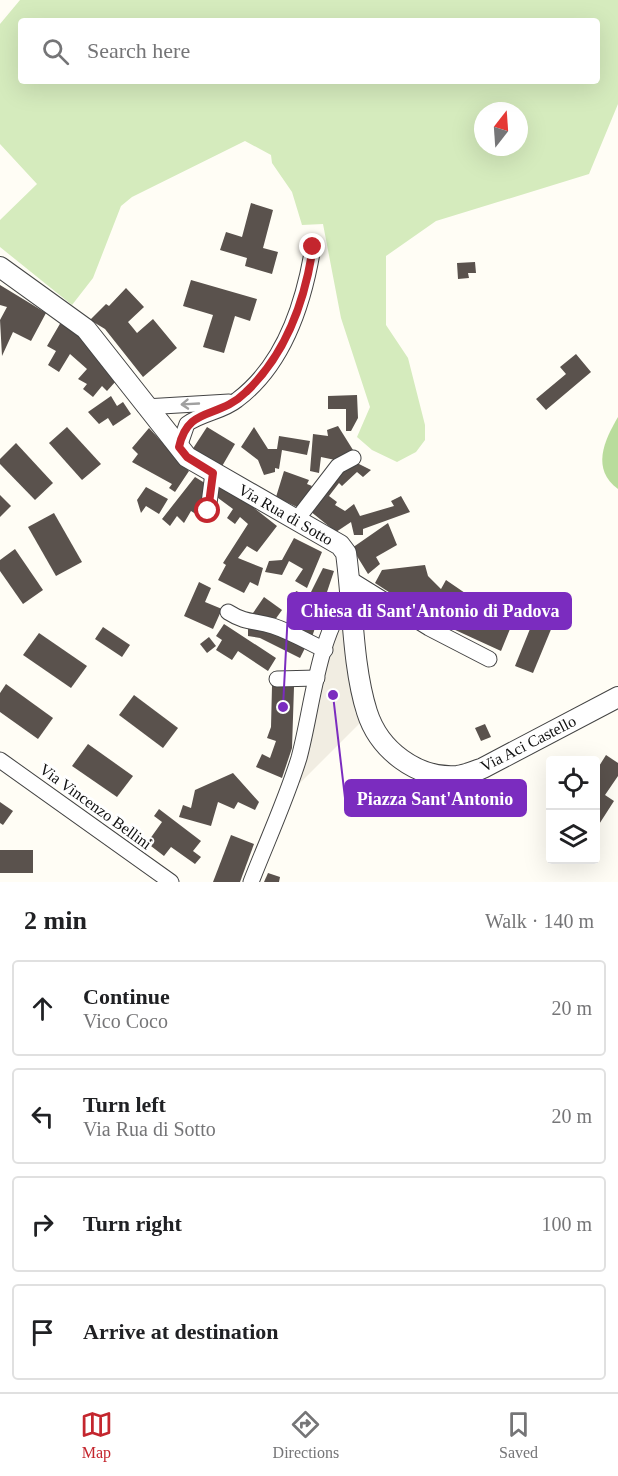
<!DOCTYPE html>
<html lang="en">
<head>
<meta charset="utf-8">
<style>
  :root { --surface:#fff; --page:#f2f2f2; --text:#202124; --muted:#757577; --line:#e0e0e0; --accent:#c4262e }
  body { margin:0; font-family:"Times New Roman",serif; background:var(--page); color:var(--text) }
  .controls { position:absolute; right:18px; bottom:18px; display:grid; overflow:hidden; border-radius:6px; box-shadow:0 6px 24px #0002 }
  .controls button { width:54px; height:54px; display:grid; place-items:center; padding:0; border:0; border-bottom:2px solid var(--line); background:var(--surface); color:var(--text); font:30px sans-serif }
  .compass { position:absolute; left:474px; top:102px; width:54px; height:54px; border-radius:50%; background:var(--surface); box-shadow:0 6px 24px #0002; rotate:17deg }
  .stop { position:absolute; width:18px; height:18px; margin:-14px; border:4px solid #c4262e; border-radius:50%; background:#fff }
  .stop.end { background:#c4262e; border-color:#fff; box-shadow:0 2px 6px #0008 }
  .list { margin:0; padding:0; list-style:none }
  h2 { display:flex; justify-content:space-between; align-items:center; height:78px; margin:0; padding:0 24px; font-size:26px }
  h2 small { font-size:20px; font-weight:400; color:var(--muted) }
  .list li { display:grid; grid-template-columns:39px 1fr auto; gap:18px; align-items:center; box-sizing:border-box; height:96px; margin:0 12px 12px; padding:0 12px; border:2px solid var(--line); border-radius:6px }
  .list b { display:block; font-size:22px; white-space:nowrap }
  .list p { margin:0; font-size:20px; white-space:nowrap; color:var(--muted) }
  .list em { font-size:20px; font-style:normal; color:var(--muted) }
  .icon { flex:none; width:33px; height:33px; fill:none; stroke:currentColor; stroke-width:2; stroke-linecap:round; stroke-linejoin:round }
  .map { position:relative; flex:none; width:618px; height:882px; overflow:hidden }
  .search { position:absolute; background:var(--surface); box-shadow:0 6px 24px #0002; left:18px; right:18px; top:18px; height:66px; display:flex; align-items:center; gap:15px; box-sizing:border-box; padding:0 21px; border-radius:6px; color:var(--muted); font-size:22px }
  .sheet { height:510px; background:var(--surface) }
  nav { display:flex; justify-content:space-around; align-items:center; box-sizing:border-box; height:84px; border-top:2px solid var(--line); background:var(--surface); font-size:16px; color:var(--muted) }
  nav a { display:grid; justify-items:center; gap:3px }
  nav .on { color:var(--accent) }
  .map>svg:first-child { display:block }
</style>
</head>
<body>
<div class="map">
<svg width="618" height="882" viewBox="0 0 618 882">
  <rect width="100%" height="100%" fill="#fffdf5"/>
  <!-- green -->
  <path fill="#d5ebbd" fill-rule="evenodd" d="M20,0H618V104L589,174L436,221L386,256V325L408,358L425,425V440L416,452L397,462L372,450L357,437L370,407L341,318L323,224L302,225L292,192L272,163L271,155L245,141L132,197L121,206L93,278L72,305L0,247V220L37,184L0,144V24ZM21,21H597V81H21ZM483,111H519V147H483Z"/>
  <!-- forest -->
  <path fill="#b9dc9c" d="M618,417V489C591,469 604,441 618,417Z"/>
  <!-- plaza -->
  <path fill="#f1ede2" d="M341,605L355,712L360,723L300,783L291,781Z"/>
  <!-- building -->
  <g fill="#5a524d">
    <path d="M251,203L273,210L263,248L278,252L272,274L245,266L247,258L220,250L226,232L242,237Z"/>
    <path d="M475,262L476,273H468L469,278L458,279L457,263Z"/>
    <path d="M191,280L257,299L250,321L235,316L224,353L203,347L213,315L183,306Z"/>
    <path d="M0,285L46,313L31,341L13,332L2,356L0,320L7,307L0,305Z"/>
    <path d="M126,288L144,307L128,322L133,328L137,333L153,319L177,348L143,377L105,329L90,320L106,304L109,306Z"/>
    <path d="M61,322L82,335L116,381L107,391L102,386L93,397L83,389L87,384L78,379L87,369L70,354L59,372L48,365L56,351L47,346Z"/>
    <path d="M576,354L591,372L546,410L536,399L566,374L560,367Z"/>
    <path d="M357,395L358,418L351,431H346V409H328V396Z"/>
    <path d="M111,396L117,406L123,402L131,414L113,426L108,418L99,424L88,412Z"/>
    <path d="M338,426L353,450L340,461L321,457L319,473L310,471L313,434L328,436L327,430Z"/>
    <path d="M67,427L101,464L82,480L49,443Z"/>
    <path d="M207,427L235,444L221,468L192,450Z"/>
    <path d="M254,427L268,449H277L279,436L310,441L307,455L282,450L279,469L275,468V472L264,475L258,460L241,447Z"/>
    <path d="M149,428L189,471L175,492L169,488L172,484L132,462L138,454L132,448Z"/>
    <path d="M16,443L53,483L35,500L0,464V459Z"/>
    <path d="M357,463L371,470L363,477L357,472L342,486L339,483L329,496L337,502L335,505L345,511L354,504L360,516L394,506L391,501L401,496L410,512L363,529V535H354L351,522L336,532L310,511L343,469Z"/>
    <path d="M284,471L309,480L307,484L312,486L299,508L276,497Z"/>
    <path d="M195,477L208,485L202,518L191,511L184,523L177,516L170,526L162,519Z"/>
    <path d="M216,485L235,493L277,526L257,552L247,546L238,558L263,568L258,586L250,582L244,593L218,580L226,565L223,563L248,524L240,517L235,524L227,518L233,509L214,495Z"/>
    <path d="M146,487L168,499L159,514L146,506L141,513L137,500Z"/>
    <path d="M0,495L11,506L0,517Z"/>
    <path d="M54,513L82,562L56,576L28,527Z"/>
    <path d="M388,523L397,545L376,557L380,564L368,574L352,548Z"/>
    <path d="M294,538L322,552L307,588L295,581L303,569L289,561L282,575L265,572L269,561L282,560Z"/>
    <path d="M15,549L43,590L23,604L0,571V560Z"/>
    <path d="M425,565L428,576L441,589L446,580L465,593L459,602L472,610L470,617L477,621L480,615L510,629L501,651L453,629L456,620L449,615L445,624L433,619L438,608L433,605L430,609L426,606L424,615L375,583L382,570Z"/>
    <path d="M323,568L334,571L311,640L293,632L296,625L302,628L310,609L292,602L296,591L309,596Z"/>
    <path d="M199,582L211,588L205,602L222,609L213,629L184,616Z"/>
    <path d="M264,597L282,610L272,624L253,613Z"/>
    <path d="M534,619L552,627L533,673L515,666Z"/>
    <path d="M224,624L276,658L268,671L238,651L232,660L216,650L222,640L216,636Z"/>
    <path d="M265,626L306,646L300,658L260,638L248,636V628Z"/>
    <path d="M103,627L130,645L122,657L95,639Z"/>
    <path d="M39,633L87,666L71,688L23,655Z"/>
    <path d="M209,637L216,646L207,653L200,644Z"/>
    <path d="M6,684L53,718L38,739L0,712V693Z"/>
    <path d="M272,686L294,687L292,748L282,778L256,767L262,754L270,758L276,741L267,738L271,727Z"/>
    <path d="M134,695L178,728L163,748L119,715Z"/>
    <path d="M485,724L491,737L481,741L475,728Z"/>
    <path d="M88,744L133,776L117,797L72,766Z"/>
    <path d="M606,755L618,763V776L605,795L614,801L596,829V771Z"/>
    <path d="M233,773L259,802L255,810L238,802L234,809L218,802L211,826L179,817L183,805L191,808L195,790Z"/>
    <path d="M0,802L13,811L3,825L0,823Z"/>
    <path d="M159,809L201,841L193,851L201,857L195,864L171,847L164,856L147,843L162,822L154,816Z"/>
    <path d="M231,835L254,844L240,882H213Z"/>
    <rect x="0" y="850" width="33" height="23"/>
    <path d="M268,873L280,877L279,882H264Z"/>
  </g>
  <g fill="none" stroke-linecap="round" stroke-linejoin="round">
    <defs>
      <g id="minor">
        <path d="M145,407L229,402"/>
        <path d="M179,447L187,424C202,413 222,412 237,400C284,365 304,303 313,247"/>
        <path d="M208,511L213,473"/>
        <path d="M298,518L338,466L353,458"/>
        <path d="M350,579L429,628L489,659"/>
        <path d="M228,612C247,624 254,620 273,626C291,632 308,642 325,650"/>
        <path d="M277,679L317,678"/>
        <path d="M0,760L171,882"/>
        <path d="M251,882C267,841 286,800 299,758C313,706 317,636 351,593"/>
      </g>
      <path id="tertiary" d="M0,267L86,329L187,457L340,545L346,553C353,603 352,665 367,712C379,750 417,779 457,776C466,775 475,771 483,768L618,697"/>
    </defs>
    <!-- minor casing -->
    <use href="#minor" stroke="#444" stroke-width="17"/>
    <!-- tertiary casing -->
    <use href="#tertiary" stroke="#444" stroke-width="22"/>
    <!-- minor -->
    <use href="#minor" stroke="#fff" stroke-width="15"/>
    <!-- tertiary -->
    <use href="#tertiary" stroke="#fff" stroke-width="20"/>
  </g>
  <!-- one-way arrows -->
  <defs><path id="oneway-shaft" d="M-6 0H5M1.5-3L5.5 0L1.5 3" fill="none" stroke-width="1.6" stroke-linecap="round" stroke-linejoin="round" transform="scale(1.5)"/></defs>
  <use stroke="#a0a0a0" href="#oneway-shaft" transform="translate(190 404) rotate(177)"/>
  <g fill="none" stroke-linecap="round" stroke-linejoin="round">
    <!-- route -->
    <path stroke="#c4262e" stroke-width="8" d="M208,511L213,473L187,457L179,447C188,405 218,420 246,392C286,354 305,301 313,247"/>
  </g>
  <g text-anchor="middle" stroke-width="6" stroke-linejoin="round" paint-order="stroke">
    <!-- street labels -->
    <g font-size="16" fill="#111" stroke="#fff">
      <text transform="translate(286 514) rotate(30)" y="6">Via Rua di Sotto</text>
      <text transform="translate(528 743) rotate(-27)" y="6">Via Aci Castello</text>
      <text transform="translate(96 806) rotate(36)" y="6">Via Vincenzo Bellini</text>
    </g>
  </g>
  <!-- callouts -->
  <path fill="none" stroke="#7b2cbf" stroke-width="2" d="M283 707L288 611M333 695L345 798"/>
  <g fill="#7b2cbf" stroke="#fff" stroke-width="2">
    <circle cx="283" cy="707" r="6"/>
    <circle cx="333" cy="695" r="6"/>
  </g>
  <g fill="#7b2cbf" stroke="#7b2cbf" stroke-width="2">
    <rect x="288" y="593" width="283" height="36" rx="6"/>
    <rect x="345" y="780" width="181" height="36" rx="6"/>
  </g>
  <g font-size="18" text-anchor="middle" font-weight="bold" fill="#fff">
    <text x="430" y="617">Chiesa di Sant'Antonio di Padova</text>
    <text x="435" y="805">Piazza Sant'Antonio</text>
  </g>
</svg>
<div class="controls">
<button><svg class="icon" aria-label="locate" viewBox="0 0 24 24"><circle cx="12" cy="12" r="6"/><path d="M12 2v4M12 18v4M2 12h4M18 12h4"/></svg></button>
<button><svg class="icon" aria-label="layers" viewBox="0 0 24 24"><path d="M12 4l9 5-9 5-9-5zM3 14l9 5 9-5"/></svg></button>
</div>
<svg class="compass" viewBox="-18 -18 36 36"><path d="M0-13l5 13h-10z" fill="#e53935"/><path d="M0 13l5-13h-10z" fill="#757577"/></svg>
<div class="stop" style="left:208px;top:511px"></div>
<div class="stop end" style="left:313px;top:247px"></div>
<div class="search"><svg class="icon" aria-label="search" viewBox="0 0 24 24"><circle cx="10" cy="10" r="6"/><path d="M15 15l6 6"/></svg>Search here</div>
</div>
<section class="sheet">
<h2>2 min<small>Walk · 140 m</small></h2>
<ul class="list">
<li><svg class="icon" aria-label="ahead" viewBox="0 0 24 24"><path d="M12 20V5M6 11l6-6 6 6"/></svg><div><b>Continue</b><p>Vico Coco</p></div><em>20 m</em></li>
<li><svg class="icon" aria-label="left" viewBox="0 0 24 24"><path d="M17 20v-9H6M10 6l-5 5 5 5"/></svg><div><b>Turn left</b><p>Via Rua di Sotto</p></div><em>20 m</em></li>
<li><svg class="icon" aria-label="right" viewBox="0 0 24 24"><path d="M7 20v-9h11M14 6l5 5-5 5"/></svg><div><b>Turn right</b></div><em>100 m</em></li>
<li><svg class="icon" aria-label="arrive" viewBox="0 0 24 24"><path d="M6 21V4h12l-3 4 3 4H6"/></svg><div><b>Arrive at destination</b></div></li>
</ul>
</section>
<nav>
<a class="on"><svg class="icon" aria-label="map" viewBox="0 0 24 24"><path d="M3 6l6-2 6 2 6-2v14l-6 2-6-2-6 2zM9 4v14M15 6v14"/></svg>Map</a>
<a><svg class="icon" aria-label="directions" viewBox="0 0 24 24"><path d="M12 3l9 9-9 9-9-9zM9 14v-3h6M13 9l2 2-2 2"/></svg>Directions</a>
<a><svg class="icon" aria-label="saved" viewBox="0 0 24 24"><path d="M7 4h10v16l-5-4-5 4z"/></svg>Saved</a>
</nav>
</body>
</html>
